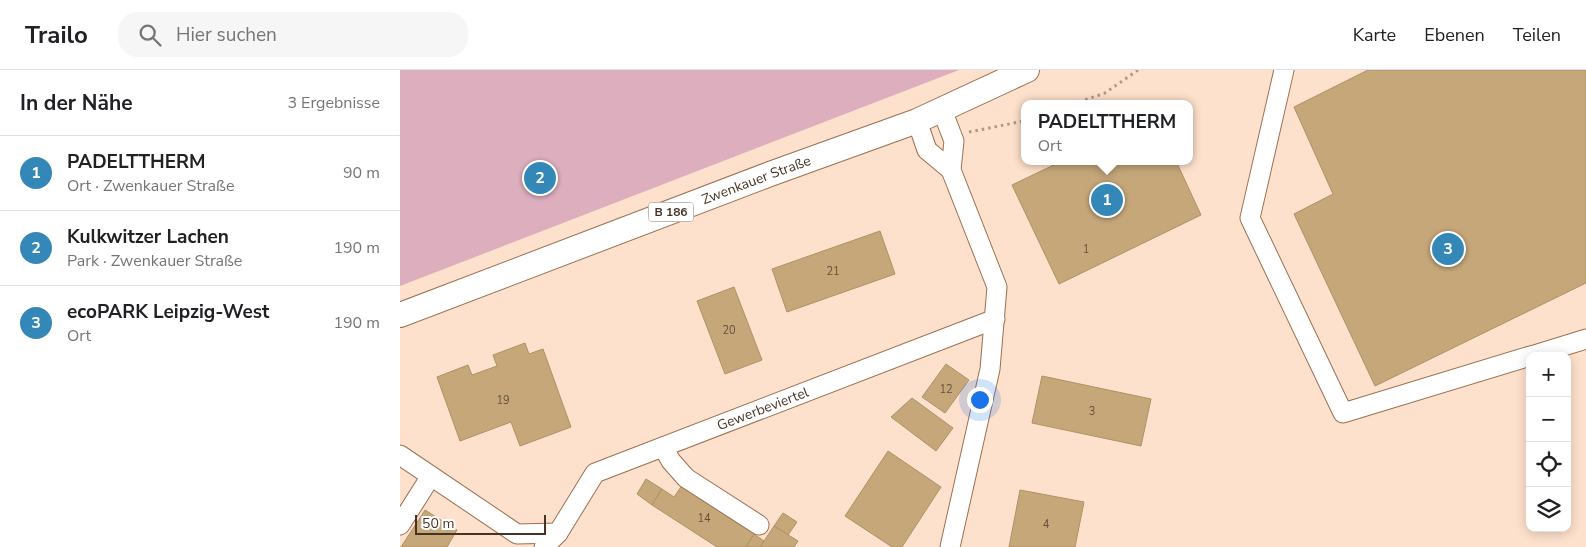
<!DOCTYPE html>
<html lang="de">
<head>
<meta charset="utf-8">
<style>
  :root { --surface:#fff; --page:#f6f6f6; --text:#202124; --muted:#757577; --line:#e0e0e0; --accent:#3488b8 }
  body { margin:0; font-family:"Nunito Sans",sans-serif; background:var(--page); color:var(--text) }
  .controls { position:absolute; right:15px; bottom:15px; display:grid; overflow:hidden; border-radius:10px; box-shadow:0 2px 12px #0003 }
  .controls button { width:45px; height:45px; display:grid; place-items:center; padding:0; border:0; border-bottom:1px solid var(--line); background:var(--surface); color:var(--text); font:25px sans-serif }
  .scale { position:absolute; left:15px; bottom:12px; width:131px; box-sizing:border-box; padding-left:5px; border:2px solid #463326; border-top:0; font-size:14px; line-height:18px; white-space:nowrap; color:#463326; -webkit-text-stroke:4px #fff; paint-order:stroke }
  .you { position:absolute; left:579px; top:329px; width:18px; height:18px; margin:-12px; border:4px solid #fff; border-radius:50%; background:#1a73e8; box-shadow:0 0 0 8px #1a73e833 }
  .badge { display:grid; place-items:center; width:32px; height:32px; border-radius:50%; background:var(--accent); color:#fff; font-size:16px; font-weight:700 }
  .pin { position:absolute; translate:-50% -50%; border:2px solid #fff; box-shadow:0 1px 5px #0006 }
  .popup { position:absolute; left:621px; top:30px; width:172px; height:65px; box-sizing:border-box; display:grid; place-content:center; border-radius:10px; background:var(--surface); filter:drop-shadow(0 1px 4px #0005); font-size:16px; white-space:nowrap; color:var(--muted) }
  .popup b { font-size:19px; color:var(--text) }
  .popup::after { content:''; position:absolute; left:50%; top:100%; margin-left:-10px; border:10px solid transparent; border-top-color:var(--surface) }
  .list { margin:0; padding:0; list-style:none }
  h2 { display:flex; justify-content:space-between; align-items:center; height:65px; margin:0; padding:0 20px; font-size:21px }
  h2 small { font-size:16px; font-weight:400; color:var(--muted) }
  .list li { display:grid; grid-template-columns:32px 1fr auto; gap:15px; align-items:center; box-sizing:border-box; height:75px; padding:0 20px; border-top:1px solid var(--line) }
  .list b { display:block; font-size:19px; white-space:nowrap }
  .list p { margin:0; font-size:16px; white-space:nowrap; color:var(--muted) }
  .list em { font-size:16px; font-style:normal; color:var(--muted) }
  .icon { flex:none; width:28px; height:28px; fill:none; stroke:currentColor; stroke-width:2; stroke-linecap:round; stroke-linejoin:round }
  .map { position:relative; flex:none; width:1186px; height:477px; overflow:hidden }
  header { display:flex; align-items:center; gap:30px; box-sizing:border-box; height:70px; padding:0 25px; background:var(--surface); border-bottom:1px solid var(--line) }
  header strong { font-size:24px }
  nav { display:flex; gap:28px; margin-inline-start:auto; font-size:18px }
  .search { width:350px; height:45px; background:var(--page); display:flex; align-items:center; gap:12px; box-sizing:border-box; padding:0 18px; border-radius:20px; color:var(--muted); font-size:19px }
  main { display:flex }
  aside { flex:1; background:var(--surface) }
  .map>svg:first-child { display:block }
</style>
</head>
<body>
<header>
<strong>Trailo</strong>
<div class="search"><svg class="icon" aria-label="search" viewBox="0 0 24 24"><circle cx="10" cy="10" r="6"/><path d="M15 15l6 6"/></svg>Hier suchen</div>
<nav><a>Karte</a><a>Ebenen</a><a>Teilen</a></nav>
</header>
<main>
<aside>
<h2>In der Nähe<small>3 Ergebnisse</small></h2>
<ul class="list">
<li><span class="badge">1</span><div><b>PADELTTHERM</b><p>Ort · Zwenkauer Straße</p></div><em>90 m</em></li>
<li><span class="badge">2</span><div><b>Kulkwitzer Lachen</b><p>Park · Zwenkauer Straße</p></div><em>190 m</em></li>
<li><span class="badge">3</span><div><b>ecoPARK Leipzig-West</b><p>Ort</p></div><em>190 m</em></li>
</ul>
</aside>
<div class="map">
<svg width="1186" height="477" viewBox="0 0 1186 477">
  <rect width="100%" height="100%" fill="#fde1cc"/>
  <!-- green -->
  <path fill="#ddafbe" d="M0,0H559L0,216Z"/>
  <!-- building -->
  <g fill="#c5a77a" stroke="#ae9164">
    <path d="M968,0H1186V213L975,316L894,144L933,124L894,37Z"/>
    <path d="M662,91H776L801,145L659,214L612,115Z"/>
    <path d="M480,161L495,204L387,242L372,199Z"/>
    <path d="M334,217L362,290L325,304L297,231Z"/>
    <path d="M125,273L129,284L143,279L171,357L120,376L111,352L60,371L37,307L68,295L72,305L97,296L93,285Z"/>
    <path d="M546,294L569,310L545,343L522,327Z"/>
    <path d="M642,306L751,329L741,376L632,353Z"/>
    <path d="M512,328L553,358L536,381L491,347Z"/>
    <path d="M488,381L541,417L502,477H492L445,446Z"/>
    <path d="M246,409L262,419L252,435L237,424Z"/>
    <path d="M283,414L356,462L346,477H317L252,435L262,419L274,427Z"/>
    <path d="M620,420L684,432L675,477H609Z"/>
    <path d="M25,440L57,460L47,477H1Z"/>
    <path d="M383,443L397,452L388,465L374,456Z"/>
    <path d="M374,456L398,471L394,477H360Z"/>
    <path d="M354,464L364,471L360,477H346Z"/>
  </g>
  <g fill="none" stroke-linecap="round" stroke-linejoin="round">
    <defs>
      <g id="minor">
        <path d="M884,0L850,148L943,343L1130,286"/>
        <path d="M542,40L554,71L551,100L597,217L590,299L550,477"/>
        <path d="M517,51L527,80L551,100"/>
        <path d="M1131,286L1186,269"/>
        <path d="M263,377L271,391L286,408L359,455"/>
        <path d="M0,385L117,464L158,463"/>
        <path d="M0,455L31,406"/>
        <path id="s1" d="M144,477L158,463L195,403L595,249"/>
      </g>
      <g id="major">
        <path id="s2" d="M0,245L370,104L517,51L627,0"/>
      </g>
    </defs>
    <!-- minor casing -->
    <use href="#minor" stroke="#9a7050" stroke-width="21"/>
    <!-- major casing -->
    <use href="#major" stroke="#9a7050" stroke-width="26"/>
    <!-- path -->
    <g stroke="#b09886" stroke-width="3" stroke-dasharray="2.5 4" stroke-linecap="butt">
      <path d="M673,34L705,23L738,0"/>
      <path d="M569,62L624,51"/>
    </g>
    <!-- minor -->
    <use href="#minor" stroke="#fff" stroke-width="19"/>
    <!-- major -->
    <use href="#major" stroke="#fff" stroke-width="24"/>
  </g>
  <g text-anchor="middle" stroke-width="4.5" stroke-linejoin="round" paint-order="stroke">
    <!-- number labels -->
    <g font-size="11" fill="#66503b">
      <text x="686" y="183">1</text>
      <text x="433" y="205">21</text>
      <text x="329" y="264">20</text>
      <text x="546" y="323">12</text>
      <text x="103" y="334">19</text>
      <text x="692" y="345">3</text>
      <text x="304" y="452">14</text>
      <text x="646" y="458">4</text>
    </g>
    <!-- shield labels -->
    <rect fill="#fff" stroke="#7e7067" stroke-width="1" x="248.5" y="132.5" width="45" height="19" rx="4"/>
    <g font-size="12" font-weight="bold" fill="#463326">
      <text x="271" y="146">B 186</text>
    </g>
    <!-- street labels -->
    <g font-size="14" fill="#463326" stroke="#fff">
      <text dy="5" stroke="none"><textPath href="#s2" startOffset="381">Zwenkauer Straße</textPath></text>
      <text dy="5" stroke="none"><textPath href="#s1" startOffset="270">Gewerbeviertel</textPath></text>
    </g>
  </g>
</svg>
<div class="controls">
<button>+</button>
<button>−</button>
<button><svg class="icon" aria-label="locate" viewBox="0 0 24 24"><circle cx="12" cy="12" r="6"/><path d="M12 2v4M12 18v4M2 12h4M18 12h4"/></svg></button>
<button><svg class="icon" aria-label="layers" viewBox="0 0 24 24"><path d="M12 4l9 5-9 5-9-5zM3 14l9 5 9-5"/></svg></button>
</div>
<div class="scale">50 m</div>
<div class="you"></div>
<div class="pin badge" style="left:707px;top:130px">1</div>
<div class="popup"><b>PADELTTHERM</b>Ort</div>
<div class="pin badge" style="left:140px;top:108px">2</div>
<div class="pin badge" style="left:1048px;top:179px">3</div>
</div>
</main>
</body>
</html>
